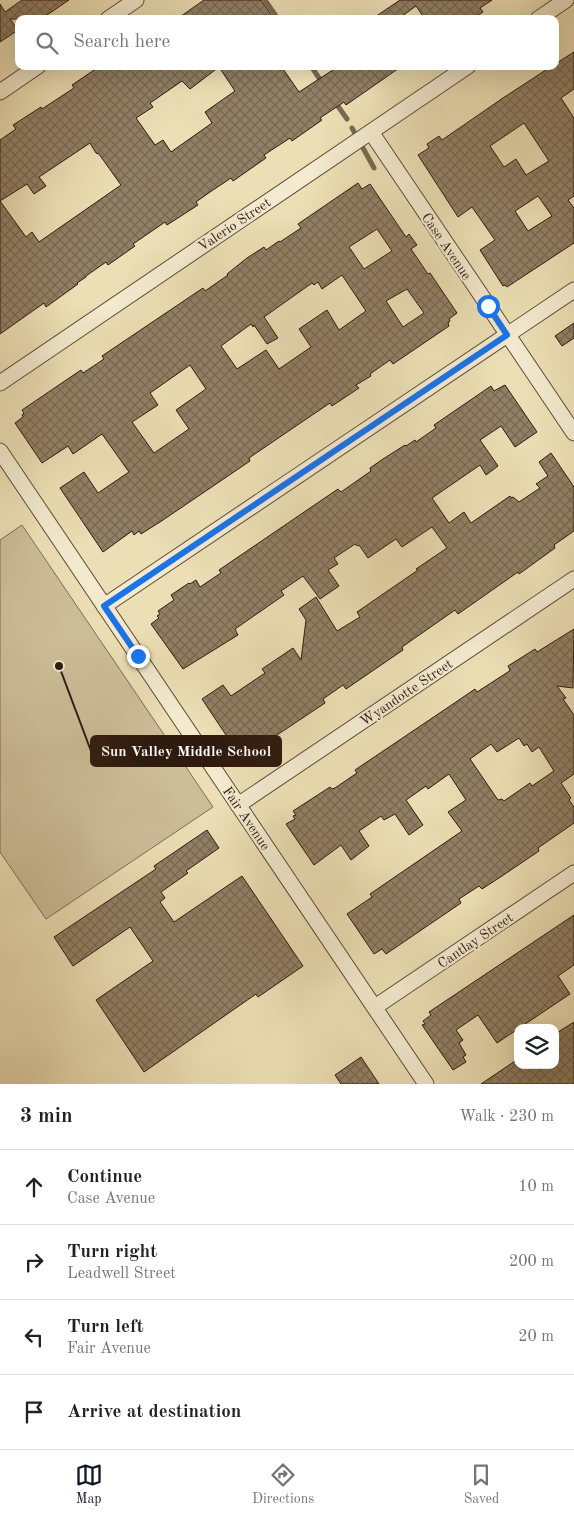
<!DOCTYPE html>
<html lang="en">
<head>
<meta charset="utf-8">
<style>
  :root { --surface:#fff; --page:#f6f6f6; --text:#202124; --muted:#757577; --line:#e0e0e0; --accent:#111827 }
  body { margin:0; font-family:"Old Standard TT",serif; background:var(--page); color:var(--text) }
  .controls { position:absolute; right:15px; bottom:15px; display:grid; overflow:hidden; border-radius:10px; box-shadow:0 5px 20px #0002 }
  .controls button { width:45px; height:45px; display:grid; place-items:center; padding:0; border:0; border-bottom:1px solid var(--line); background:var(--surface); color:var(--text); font:25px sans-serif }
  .stop { position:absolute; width:15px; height:15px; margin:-11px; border:4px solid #1a73e8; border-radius:50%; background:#fff }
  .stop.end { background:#1a73e8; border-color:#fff; box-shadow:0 1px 5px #0008 }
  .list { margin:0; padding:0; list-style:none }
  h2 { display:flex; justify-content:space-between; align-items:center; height:65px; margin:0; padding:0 20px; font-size:21px }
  h2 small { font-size:16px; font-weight:400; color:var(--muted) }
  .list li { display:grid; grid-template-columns:32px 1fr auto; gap:15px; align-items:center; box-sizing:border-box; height:75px; padding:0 20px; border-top:1px solid var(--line) }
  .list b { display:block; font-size:19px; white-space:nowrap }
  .list p { margin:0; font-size:16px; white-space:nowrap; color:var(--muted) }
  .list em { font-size:16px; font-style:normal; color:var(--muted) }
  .icon { flex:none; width:28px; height:28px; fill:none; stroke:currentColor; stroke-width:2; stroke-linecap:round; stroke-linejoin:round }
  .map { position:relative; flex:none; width:574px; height:1084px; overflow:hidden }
  .search { position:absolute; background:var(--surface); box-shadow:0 5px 20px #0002; left:15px; right:15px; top:15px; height:55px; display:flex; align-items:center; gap:12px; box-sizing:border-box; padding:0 18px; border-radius:10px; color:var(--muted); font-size:19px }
  .sheet { height:365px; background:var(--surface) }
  nav { display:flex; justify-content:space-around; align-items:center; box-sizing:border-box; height:70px; border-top:1px solid var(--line); background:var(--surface); font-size:14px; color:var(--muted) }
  nav a { display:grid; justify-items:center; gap:2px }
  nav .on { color:var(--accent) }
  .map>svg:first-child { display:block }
</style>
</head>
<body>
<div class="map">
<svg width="574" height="1084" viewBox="0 0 574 1084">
  <defs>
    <pattern id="building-cross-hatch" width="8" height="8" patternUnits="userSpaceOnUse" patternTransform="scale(1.25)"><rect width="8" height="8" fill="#918065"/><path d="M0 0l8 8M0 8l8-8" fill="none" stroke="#776852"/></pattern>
  </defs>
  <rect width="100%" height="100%" fill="#ecdfb5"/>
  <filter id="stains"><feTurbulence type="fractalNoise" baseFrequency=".004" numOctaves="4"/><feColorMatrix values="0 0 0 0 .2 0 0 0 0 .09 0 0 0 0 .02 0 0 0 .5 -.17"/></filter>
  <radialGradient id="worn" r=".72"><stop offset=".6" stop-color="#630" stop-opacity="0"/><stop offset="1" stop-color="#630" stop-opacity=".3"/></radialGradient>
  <!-- garden -->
  <path fill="#ccbe99" stroke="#7d6c54" d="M22,525L213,807L46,919L0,852V540Z"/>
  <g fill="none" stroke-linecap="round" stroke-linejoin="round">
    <!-- stream -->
    <g stroke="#796850" stroke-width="5">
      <path d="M265,0L278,19"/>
      <path d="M311,66L323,84"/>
      <path d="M335,102L347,119"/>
      <path d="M352,128L374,168"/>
    </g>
  </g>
  <!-- building -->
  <g fill="url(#building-cross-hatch)" stroke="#2e1a0e" fill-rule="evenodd">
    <path d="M22,0H69L41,19H10L18,30L0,42V4L5,12Z"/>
    <path d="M204,0H261L274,19H177Z"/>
    <path d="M400,0H492L480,8L483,12L472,19H425L416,6L398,19H372Z"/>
    <path d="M574,52V89L561,98L574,118V196L568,200L574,208V243L507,287L505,285L503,286L480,250L495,240L472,207L458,217L418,155L429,148L427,144L439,136L442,140L503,98L552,66H555V64ZM524,123L549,161L526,175L516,159L504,167L490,146ZM538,196L552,216L528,231L515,211Z"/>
    <path d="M100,66H281L299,92L339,66H402L346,105L344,102L320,118L322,120L292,141L290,138L264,155L266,158L233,181L231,178L210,192L196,202L198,205L167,225L165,222L133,244L135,246L108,265L106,262L86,276V277L77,283L78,284L46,307L44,303L0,334V140L16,129L13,125L41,107L42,109L74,88L72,85ZM219,67L235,91L205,112L212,123L171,152L163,140L155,145L136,118L153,107L150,103L182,81L190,89ZM90,143L96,153L99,154L121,185L39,242L32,232L26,237L0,201L27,184L34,194L46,186L39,177Z"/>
    <path d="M358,183L362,189L370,184L406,237L409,234L417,245L411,249L428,274L430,273L457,313L449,319L450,321L448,323L449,326L393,364L390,360L370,374L371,376L356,385L359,388L332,406L330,403L296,426L249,458L250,461L163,520L141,534L139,531L134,535L132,531L103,552L60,488L84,472L98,493L129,472L102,434L73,454L68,446L42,463L15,423L23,417L22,415L24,413L22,410L81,370L83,373L104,359L102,356L203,288L205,291L228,275L227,274L247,258L264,247L266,250L279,241L280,242L301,228L298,224ZM377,229L392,251L364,269L349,247ZM342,275L366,311L339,330L327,310L299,329L311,347L279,369L266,350L237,369L221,346L251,324L253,327L254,325L267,344L278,338L264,317L312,283L314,285L318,282L322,289ZM407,289L424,313L403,327L386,301ZM190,365L206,389L176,410L189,429L154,453L132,422L158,405L150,393Z"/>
    <path d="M574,323V338L562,346L555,336Z"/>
    <path d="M505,385L537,432L515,447L501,426L480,440L498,466L486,475L480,465L432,498L449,523L464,512L471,523L510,496L511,498L513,497L519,502L540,488L536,484L548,476L539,462L551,453L574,487V531L554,545L555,548L519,574L518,572L458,614L455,610L402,647L403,650L346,689L343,685L323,699L325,703L250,753L246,748L238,753L202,699L223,685L231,696L265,673L262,669L293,648L301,660L306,620L299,609L316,597L337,631L360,617L357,612L418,570L416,569L447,548L432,527L402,547L396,539L368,558L359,545L357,546L355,544L334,558L338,564L328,570L339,586L320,599L303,576L281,591L284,595L235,629L238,635L183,669L151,624L159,618L157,616L160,614L158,611L174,600L171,595L189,583L190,584L196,580L200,587L221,573L219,570L338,489L341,492L371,471L370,468L383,459L405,445L406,446L415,440L416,442L436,428L434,425L491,386L494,391Z"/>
    <path d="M574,629L573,688L557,686L566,698L563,699L574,715V774L561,783L571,798L569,800L574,807V823L538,848L539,851L502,876L482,889L479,886L459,899L461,903L386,954L382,949L374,954L347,914L372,897L370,894L462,831L448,812L466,800L449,774L428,789L426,786L406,800L423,825L409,835L395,814L384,820L381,816L359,831L369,846L351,860L341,845L314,865L286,824L295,819L293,816L296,815L293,811L330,787L332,789L335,788L357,773L355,770L456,702L475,689L477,692L508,672L510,670L508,666L535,649L537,652ZM519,738L524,746L527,744L532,752L539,747L554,771L532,786L530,783L504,801L502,799L498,800L470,759L491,744L497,752Z"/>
    <path d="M207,830L219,848L186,871L188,873L161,892L165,898L160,902L174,922L242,876L303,966L258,997L256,994L144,1072L96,1000L153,961L130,927L73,966L54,937L156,869L154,866Z"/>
    <path d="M574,915V965L558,976L570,994L497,1043L478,1015L456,1030L463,1040L459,1043L466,1055L463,1057L466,1062L453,1070L422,1025L425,1024L423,1021L431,1015L429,1012Z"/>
    <path d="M574,1022V1084H481L518,1059V1065H555V1034Z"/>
    <path d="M361,1057L379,1084H341L335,1075Z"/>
  </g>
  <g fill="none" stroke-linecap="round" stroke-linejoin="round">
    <defs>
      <g id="street">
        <path d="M108,19L136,0"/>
        <path d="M538,19L566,0"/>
        <path d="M0,92L38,66"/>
        <path d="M371,132L574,433"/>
        <path d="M0,383L468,66"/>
        <path d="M0,451L426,1084"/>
        <path d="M104,606L574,290"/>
        <path d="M238,805L574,579"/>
        <path d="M375,1007L574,873"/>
      </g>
    </defs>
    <!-- street casing -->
    <use href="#street" stroke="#5e4b38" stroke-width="17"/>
    <!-- street -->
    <use href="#street" stroke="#f3eacf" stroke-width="15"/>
  </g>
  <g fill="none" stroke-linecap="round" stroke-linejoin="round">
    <!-- route -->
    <path stroke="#1a73e8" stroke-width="6" d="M138,656L104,606L507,335L488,306"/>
  </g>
  <g text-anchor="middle" stroke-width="4.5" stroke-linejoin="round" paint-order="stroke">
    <!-- street labels -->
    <g font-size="14" fill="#2e1a0e" stroke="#f3eacf">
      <text transform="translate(234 224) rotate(-34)" y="5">Valerio Street</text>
      <text transform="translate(447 246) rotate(56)" y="5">Case Avenue</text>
      <text transform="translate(406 692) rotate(-34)" y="5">Wyandotte Street</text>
      <text transform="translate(247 818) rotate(56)" y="5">Fair Avenue</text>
      <text transform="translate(475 940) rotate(-34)" y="5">Cantlay Street</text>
    </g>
  </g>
  <!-- callouts -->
  <path fill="none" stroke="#2e1a0e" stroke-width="2" d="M59 666L91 751"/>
  <circle fill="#2e1a0e" stroke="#f3eacf" stroke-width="2" cx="59" cy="666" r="5"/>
  <rect fill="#2e1a0e" stroke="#2e1a0e" stroke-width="2" x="91" y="736" width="190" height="30" rx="5"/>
  <g font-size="15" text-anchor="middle" font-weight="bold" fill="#fff">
    <text x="186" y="756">Sun Valley Middle School</text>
  </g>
  <rect width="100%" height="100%" filter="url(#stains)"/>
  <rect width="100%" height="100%" fill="url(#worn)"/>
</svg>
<div class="controls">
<button><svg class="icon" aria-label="layers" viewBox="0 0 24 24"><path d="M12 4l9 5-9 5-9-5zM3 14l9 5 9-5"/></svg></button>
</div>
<div class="stop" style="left:488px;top:306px"></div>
<div class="stop end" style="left:138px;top:656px"></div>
<div class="search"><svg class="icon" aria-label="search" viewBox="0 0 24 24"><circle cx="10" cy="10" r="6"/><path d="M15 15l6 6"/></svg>Search here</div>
</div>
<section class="sheet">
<h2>3 min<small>Walk · 230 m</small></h2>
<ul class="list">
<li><svg class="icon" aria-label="ahead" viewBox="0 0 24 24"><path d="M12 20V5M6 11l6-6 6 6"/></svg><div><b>Continue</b><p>Case Avenue</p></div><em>10 m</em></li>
<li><svg class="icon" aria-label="right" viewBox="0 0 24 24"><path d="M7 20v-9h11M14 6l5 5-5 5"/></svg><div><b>Turn right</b><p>Leadwell Street</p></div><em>200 m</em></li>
<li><svg class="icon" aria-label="left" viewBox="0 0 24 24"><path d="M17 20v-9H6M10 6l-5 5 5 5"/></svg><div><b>Turn left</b><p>Fair Avenue</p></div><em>20 m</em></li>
<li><svg class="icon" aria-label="arrive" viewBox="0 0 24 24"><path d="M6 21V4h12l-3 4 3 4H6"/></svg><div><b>Arrive at destination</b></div></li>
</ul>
</section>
<nav>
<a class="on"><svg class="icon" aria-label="map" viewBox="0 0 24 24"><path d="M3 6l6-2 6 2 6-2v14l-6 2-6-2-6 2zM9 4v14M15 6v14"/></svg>Map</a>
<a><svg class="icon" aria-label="directions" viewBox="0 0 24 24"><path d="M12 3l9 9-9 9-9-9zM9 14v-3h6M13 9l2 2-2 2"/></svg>Directions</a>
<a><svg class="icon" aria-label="saved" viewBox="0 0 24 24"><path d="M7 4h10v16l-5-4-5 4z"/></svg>Saved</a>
</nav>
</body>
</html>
